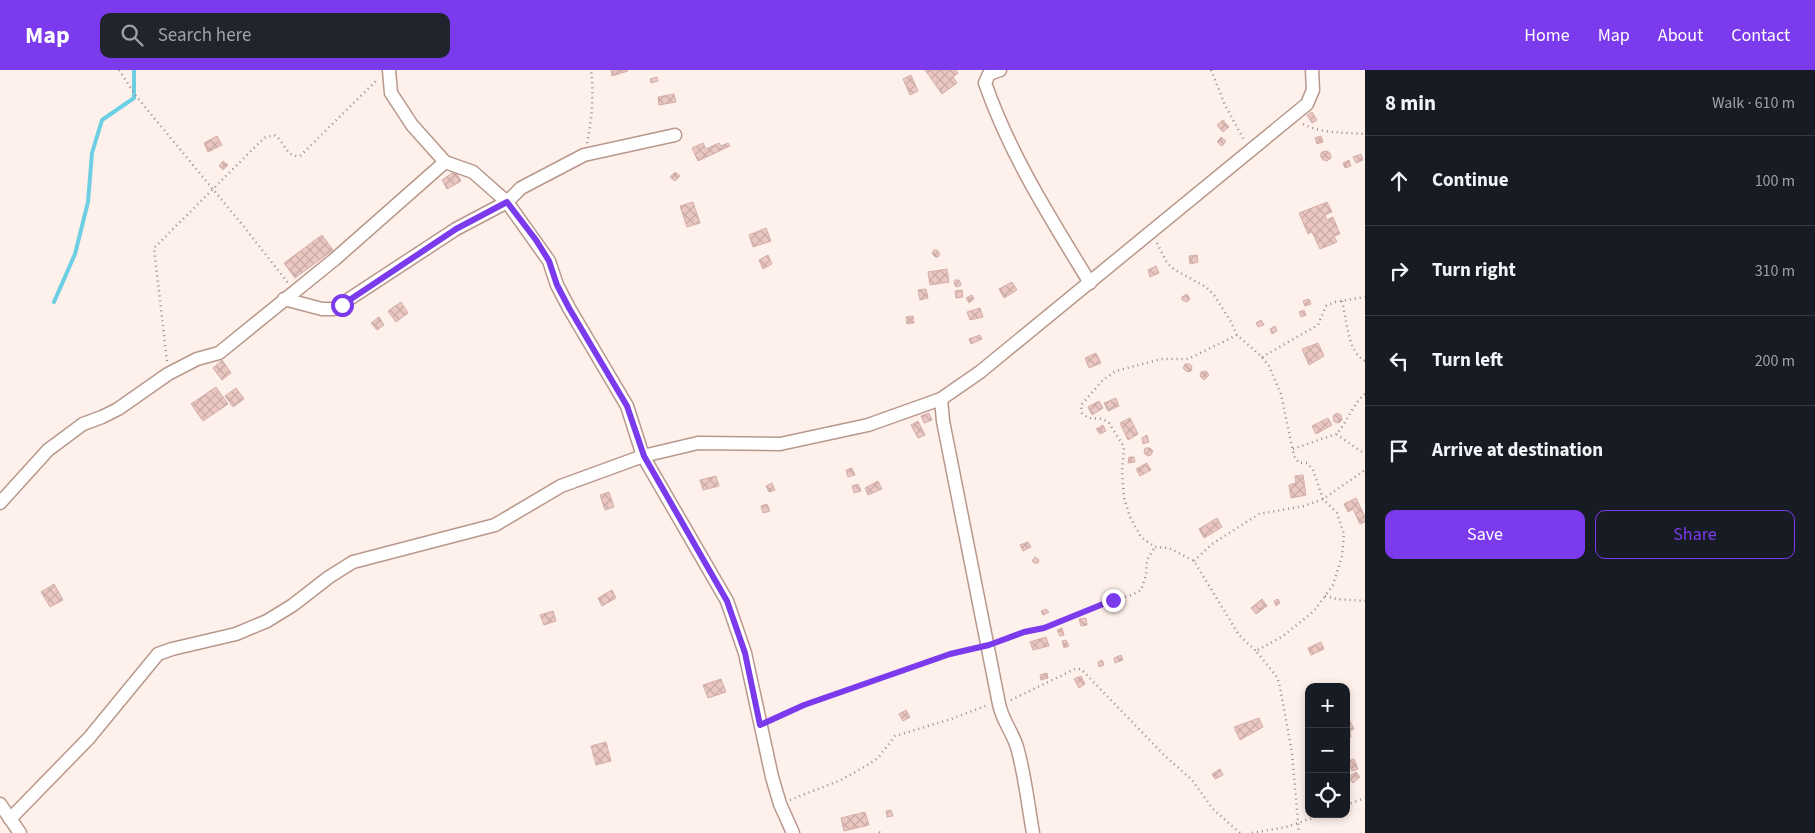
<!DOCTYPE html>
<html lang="en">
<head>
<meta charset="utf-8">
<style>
  :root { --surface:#171b24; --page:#20242c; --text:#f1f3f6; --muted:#9ea1a6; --line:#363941; --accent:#7c3aed }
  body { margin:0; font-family:"Source Sans 3",sans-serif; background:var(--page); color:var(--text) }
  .controls { position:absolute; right:15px; bottom:15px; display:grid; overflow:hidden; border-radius:10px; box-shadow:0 2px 8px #0003 }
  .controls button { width:45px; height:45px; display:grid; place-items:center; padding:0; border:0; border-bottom:1px solid var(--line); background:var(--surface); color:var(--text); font:25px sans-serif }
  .stop { position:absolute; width:15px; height:15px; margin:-11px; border:4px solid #7c3aed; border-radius:50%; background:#fff }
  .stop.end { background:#7c3aed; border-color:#fff; box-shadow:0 1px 5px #0008 }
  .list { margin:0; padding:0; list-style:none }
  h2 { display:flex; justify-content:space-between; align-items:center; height:65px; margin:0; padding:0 20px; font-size:21px }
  h2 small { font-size:16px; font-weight:400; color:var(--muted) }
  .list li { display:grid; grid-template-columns:32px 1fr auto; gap:15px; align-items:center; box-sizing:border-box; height:90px; padding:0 20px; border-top:1px solid var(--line) }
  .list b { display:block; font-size:19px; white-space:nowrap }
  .list em { font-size:16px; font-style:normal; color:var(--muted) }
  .actions { display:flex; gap:10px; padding:15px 20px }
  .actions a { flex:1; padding:11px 0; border:1px solid var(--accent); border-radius:10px; text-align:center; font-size:18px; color:var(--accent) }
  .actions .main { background:var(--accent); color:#fff }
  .icon { flex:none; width:28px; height:28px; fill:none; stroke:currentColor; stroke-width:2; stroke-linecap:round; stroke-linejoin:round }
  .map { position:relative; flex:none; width:1365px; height:763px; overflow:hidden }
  header { display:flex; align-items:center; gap:30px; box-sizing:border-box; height:70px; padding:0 25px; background:var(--accent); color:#fff }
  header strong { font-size:24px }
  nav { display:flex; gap:28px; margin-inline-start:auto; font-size:18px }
  .search { width:350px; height:45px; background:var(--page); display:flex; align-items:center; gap:12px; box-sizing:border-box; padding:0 18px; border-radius:10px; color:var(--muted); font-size:19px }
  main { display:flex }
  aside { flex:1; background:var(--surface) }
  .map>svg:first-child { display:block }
</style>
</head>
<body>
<header>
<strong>Map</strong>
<div class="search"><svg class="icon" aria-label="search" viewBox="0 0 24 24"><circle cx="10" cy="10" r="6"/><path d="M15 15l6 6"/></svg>Search here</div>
<nav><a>Home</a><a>Map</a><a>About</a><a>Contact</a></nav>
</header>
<main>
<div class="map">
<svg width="1365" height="763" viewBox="0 0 1365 763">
  <defs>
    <pattern id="building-cross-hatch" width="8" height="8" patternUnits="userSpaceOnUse" patternTransform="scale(1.25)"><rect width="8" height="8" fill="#ebc7c1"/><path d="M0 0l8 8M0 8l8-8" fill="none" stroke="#c9aaa5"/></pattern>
  </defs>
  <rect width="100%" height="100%" fill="#fef0ea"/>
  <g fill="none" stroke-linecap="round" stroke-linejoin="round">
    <!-- stream -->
    <path stroke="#6ecee3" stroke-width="4" d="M54,232L75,184L88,132L92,83L102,50L134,28V0"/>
  </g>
  <!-- building -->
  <g fill="url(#building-cross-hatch)" stroke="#d4b0ab">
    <path d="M611,0H627L628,1L612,6Z"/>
    <path d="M925,0H956L958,3L953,7L957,13L942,24Z"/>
    <path d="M911,5L918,21L910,25L903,9Z"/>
    <path d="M657,7L658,11L651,13L650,9Z"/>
    <path d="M674,24L676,32L659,35L658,27Z"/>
    <path d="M1312,42L1317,50L1312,53L1307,45Z"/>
    <path d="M1223,50L1229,57L1223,62L1217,55Z"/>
    <path d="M217,66L222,75L208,82L204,73Z"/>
    <path d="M1321,66L1323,72L1317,74L1315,68Z"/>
    <path d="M1221,67L1226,71L1222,76L1217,72Z"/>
    <path d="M703,73L706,79L719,73L721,76L728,73L730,76L698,91L692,78Z"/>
    <path d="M1327,81L1330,83L1331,88L1327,91L1323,90L1320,85L1322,82Z"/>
    <path d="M1361,84L1363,90L1356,93L1353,87Z"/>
    <path d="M1349,90L1351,96L1345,98L1343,93Z"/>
    <path d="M223,91L228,95L223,100L219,96Z"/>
    <path d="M455,101L461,111L447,119L442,110Z"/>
    <path d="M675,102L680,106L675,111L670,107Z"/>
    <path d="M693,132L700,153L687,157L680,136Z"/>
    <path d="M1327,132L1332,142L1325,145L1327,150L1333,147L1340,164L1334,166L1337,172L1320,179L1312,162L1308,164L1299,143Z"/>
    <path d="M766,158L771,171L753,177L749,165Z"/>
    <path d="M322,165L333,180L295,208L284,193Z"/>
    <path d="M934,180H937L940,184L938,187H935L932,183Z"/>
    <path d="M768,185L772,194L763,199L759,190Z"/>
    <path d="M1197,185L1198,192L1190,194L1189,186Z"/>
    <path d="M1156,196L1159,203L1150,207L1148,200Z"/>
    <path d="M947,199L949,212L930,215L928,202Z"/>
    <path d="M955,210H959L961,214L960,216L956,217L954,213Z"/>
    <path d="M1012,212L1017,220L1004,228L999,219Z"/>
    <path d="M926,219L928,228L920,230L918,220Z"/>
    <path d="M962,220L963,227L956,228L955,221Z"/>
    <path d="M1187,224L1190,229L1187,232L1182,230V227Z"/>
    <path d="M972,225L974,229L969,233L966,228Z"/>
    <path d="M1309,229L1311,234L1305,236L1303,231Z"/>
    <path d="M401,232L408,243L396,252L388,241Z"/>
    <path d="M980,238L983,247L970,250L967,242Z"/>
    <path d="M1304,240L1306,245L1301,247L1299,242Z"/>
    <path d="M913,246L914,253L907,254L906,247Z"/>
    <path d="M379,247L384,255L377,260L371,253Z"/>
    <path d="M1261,250L1264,255L1258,257L1256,253Z"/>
    <path d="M1275,256L1277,261L1272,264L1270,259Z"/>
    <path d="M980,265L982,269L971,274L969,269Z"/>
    <path d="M1318,273L1324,286L1309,295L1302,279Z"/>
    <path d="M1096,283L1101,293L1089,298L1085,288Z"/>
    <path d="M222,290L231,303L222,310L213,298Z"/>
    <path d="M1185,294H1190L1192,297L1191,301L1187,302L1183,298Z"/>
    <path d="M1206,301L1209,305L1204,310L1200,306L1201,302Z"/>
    <path d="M216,317L228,334L203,351L191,334Z"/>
    <path d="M236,318L244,329L233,337L225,326Z"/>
    <path d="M1116,328L1119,336L1108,341L1104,333Z"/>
    <path d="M1099,331L1103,338L1092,345L1088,337Z"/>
    <path d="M929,343L932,350L924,353L921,346Z"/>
    <path d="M1337,343L1341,345L1342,350L1339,353L1334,352L1333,346Z"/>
    <path d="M1130,348L1138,364L1128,370L1120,353Z"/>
    <path d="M1328,348L1332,355L1316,364L1312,356Z"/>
    <path d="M918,351L925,365L918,368L911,355Z"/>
    <path d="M1103,355L1106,361L1100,364L1096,359Z"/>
    <path d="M1147,365L1149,372L1143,374L1142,368Z"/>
    <path d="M1145,378H1150L1153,381L1151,385L1148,386L1144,383Z"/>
    <path d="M1129,387H1134L1135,392L1128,393Z"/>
    <path d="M1147,393L1151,400L1140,406L1136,399Z"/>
    <path d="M852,398L855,405L848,407L846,400Z"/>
    <path d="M1303,405L1306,425L1291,428L1289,415L1296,413L1295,406Z"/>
    <path d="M716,406L719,416L703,420L700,410Z"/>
    <path d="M878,411L882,419L868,425L865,418Z"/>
    <path d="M772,413L775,420L769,422L766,416Z"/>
    <path d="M858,414L861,421L854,423L852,416Z"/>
    <path d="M609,422L614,437L605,440L600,425Z"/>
    <path d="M1356,428L1365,447V452L1360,454L1353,439L1348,442L1344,434Z"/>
    <path d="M767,434L770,441L763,443L761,436Z"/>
    <path d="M1217,448L1222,457L1204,468L1199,459Z"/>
    <path d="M1028,472L1031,477L1023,481L1020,475Z"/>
    <path d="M1035,487L1039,490L1038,493H1034L1032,491Z"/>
    <path d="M54,514L63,530L50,537L41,522Z"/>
    <path d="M612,520L616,528L602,536L598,528Z"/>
    <path d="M1262,529L1267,536L1256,544L1251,538Z"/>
    <path d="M1278,529L1280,533L1276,536L1274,531Z"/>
    <path d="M1046,539L1049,542L1043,545L1041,541Z"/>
    <path d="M553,541L556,551L544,555L540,545Z"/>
    <path d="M1086,548L1087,555L1081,556L1079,549Z"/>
    <path d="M1062,558L1064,565L1060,566L1057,560Z"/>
    <path d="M1046,567L1049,576L1033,580L1030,572Z"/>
    <path d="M1066,570L1069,576L1064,578L1062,571Z"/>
    <path d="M1321,572L1324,579L1311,585L1308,578Z"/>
    <path d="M1121,585L1123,590L1115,593L1114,588Z"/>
    <path d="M1102,590L1104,595L1099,597L1098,592Z"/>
    <path d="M1047,603L1048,608L1041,610L1040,605Z"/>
    <path d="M1081,606L1085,614L1079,618L1074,609Z"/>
    <path d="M721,609L726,622L708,628L703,615Z"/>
    <path d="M906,640L910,647L903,651L899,644Z"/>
    <path d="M1346,644L1354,659L1350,661L1351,667L1346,668Z"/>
    <path d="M1259,648L1263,657L1240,670L1234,657Z"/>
    <path d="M606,672L611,691L596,695L591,676Z"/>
    <path d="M1354,689L1358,699L1352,701L1348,691Z"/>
    <path d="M1220,699L1223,705L1215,709L1212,704Z"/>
    <path d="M1356,702L1360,707L1353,713L1348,707Z"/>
    <path d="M891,740L893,746L887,747L886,741Z"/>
    <path d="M865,742L869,755L844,761L841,748Z"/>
  </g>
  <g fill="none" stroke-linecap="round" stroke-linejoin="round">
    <defs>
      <g id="minor">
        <path d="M389,0L391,23L412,55L445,92L473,102L507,132L521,118L584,85L675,65"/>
        <path d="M1000,0L989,4L985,13C1010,85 1051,149 1090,213"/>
        <path d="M284,229L322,239H334L456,159L507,132L549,191L557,215L569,238L627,336L643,386L727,531L745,583L772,707L780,734L793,763"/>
        <path d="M941,329L943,351L999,634C1002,650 1012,661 1017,677C1025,705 1028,735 1033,763"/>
        <path d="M0,433L48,380L83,354L102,347L118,339L168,304L197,289L219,283L335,189L445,92"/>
        <path d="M0,734L20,763"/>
        <path d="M10,749L89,668L158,584L172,579L236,564L267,551L293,535L329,507L353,492L495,455L561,416L643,386L698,373L780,374L868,355L941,329L980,302L1307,34L1313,20L1312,0"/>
      </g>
    </defs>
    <!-- minor casing -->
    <use href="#minor" stroke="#b8988b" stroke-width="15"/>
    <!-- path -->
    <g stroke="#9a8e88" stroke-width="2.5" stroke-dasharray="1 4" stroke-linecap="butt">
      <path d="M119,0L136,26L245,158L288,213"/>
      <path d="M1211,0L1225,35L1244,70"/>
      <path d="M1303,54C1323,64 1343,62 1365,64"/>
      <path d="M587,73C592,50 594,23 591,0"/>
      <path d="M1157,173L1167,193L1175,200L1206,217L1214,225L1230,250L1237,265L1262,287L1269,296L1281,324L1294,386L1299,393H1307L1313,400L1323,429L1337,443L1344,464L1342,486L1333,515L1314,541L1283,566L1256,581L1277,607L1280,617L1292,683L1299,763"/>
      <path d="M1342,231C1347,250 1347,281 1365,291"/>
      <path d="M1237,265L1188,289H1161L1116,301L1103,310L1081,335L1082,343L1088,348L1103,349L1109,353L1124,377L1122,401L1124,428L1130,447L1141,467L1155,477L1169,478L1194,491L1239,565L1256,581"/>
      <path d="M1262,287L1318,255L1326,236L1335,232L1365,227"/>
      <path d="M167,291L154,178L264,68L274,65C285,71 285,87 300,86L377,10"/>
      <path d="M1365,324C1353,333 1348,352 1336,364L1365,384"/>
      <path d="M1293,379L1336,364"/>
      <path d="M1194,491L1212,474L1259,444L1304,436L1323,429L1365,400"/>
      <path d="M1325,526L1337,529L1365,531"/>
      <path d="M998,572L1044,558L1113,530L1132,525L1141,520L1146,505L1147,490L1155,477"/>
      <path d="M1011,630L1075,599H1081L1164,685L1192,710L1213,739L1240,763"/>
      <path d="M772,650L804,635L950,584L976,578"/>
      <path d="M790,730L841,710L866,696L878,688L895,666L951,649L988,635"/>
      <path d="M1346,735L1365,728"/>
      <path d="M879,762L880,763"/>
      <path d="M1252,763L1286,757L1324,744"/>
    </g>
    <!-- minor -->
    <use href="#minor" stroke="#fff" stroke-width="12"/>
  </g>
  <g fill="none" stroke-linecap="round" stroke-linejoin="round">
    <!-- route -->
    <path stroke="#7c3aed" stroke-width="6" d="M342,235L456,159L507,132L536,170L549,191L557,215L569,238L627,336L644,386L727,531L745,583L760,655L804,635L950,584L989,575L1024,562L1044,558L1113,530"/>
  </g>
</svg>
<div class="controls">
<button>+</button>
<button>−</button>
<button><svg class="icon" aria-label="locate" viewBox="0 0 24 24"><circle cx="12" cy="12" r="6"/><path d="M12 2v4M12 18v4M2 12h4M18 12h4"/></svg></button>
</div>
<div class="stop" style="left:342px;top:235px"></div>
<div class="stop end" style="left:1113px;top:530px"></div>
</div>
<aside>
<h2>8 min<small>Walk · 610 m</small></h2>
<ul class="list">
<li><svg class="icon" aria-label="ahead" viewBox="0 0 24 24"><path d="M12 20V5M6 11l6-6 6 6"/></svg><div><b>Continue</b></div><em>100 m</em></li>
<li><svg class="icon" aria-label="right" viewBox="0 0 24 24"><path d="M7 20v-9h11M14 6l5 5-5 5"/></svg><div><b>Turn right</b></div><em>310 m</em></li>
<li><svg class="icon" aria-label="left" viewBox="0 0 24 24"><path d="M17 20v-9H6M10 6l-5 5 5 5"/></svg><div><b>Turn left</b></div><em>200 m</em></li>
<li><svg class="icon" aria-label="arrive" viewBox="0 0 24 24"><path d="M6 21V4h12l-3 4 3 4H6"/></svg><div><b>Arrive at destination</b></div></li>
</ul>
<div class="actions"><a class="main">Save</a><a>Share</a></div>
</aside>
</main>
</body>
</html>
